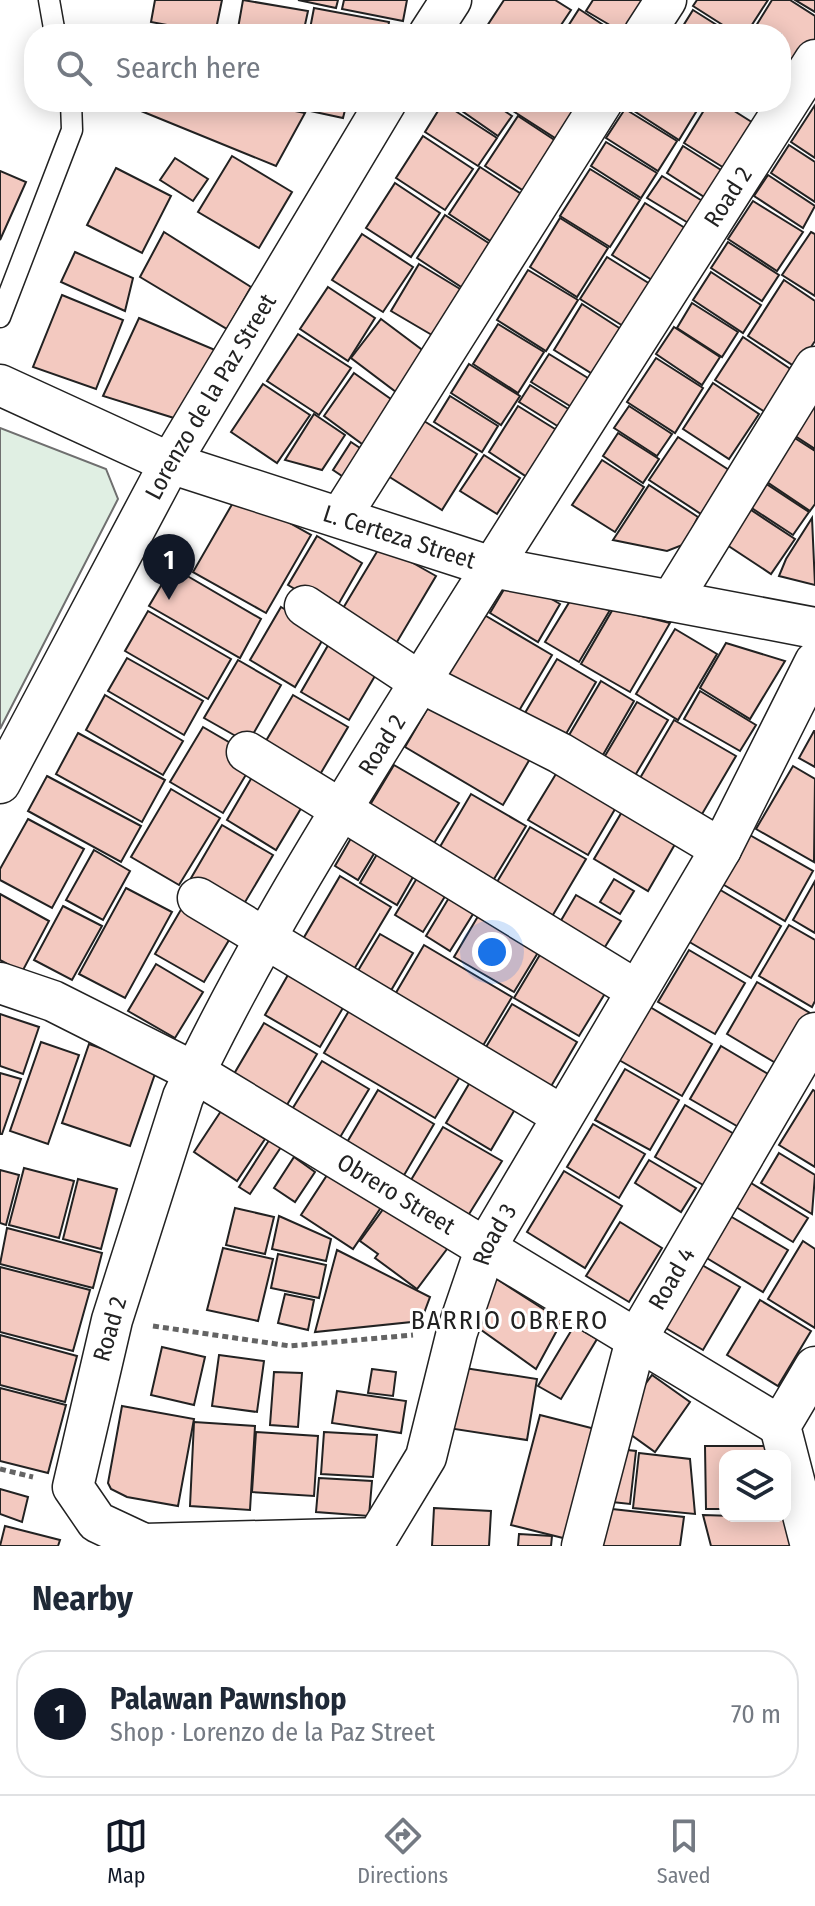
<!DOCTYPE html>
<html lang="en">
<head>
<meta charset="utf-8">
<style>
  :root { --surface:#fff; --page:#f2f2f3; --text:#1f2937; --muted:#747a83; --line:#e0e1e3; --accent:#111827 }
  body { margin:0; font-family:"Fira Sans Condensed",sans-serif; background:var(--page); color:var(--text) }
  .controls { position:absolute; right:24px; bottom:24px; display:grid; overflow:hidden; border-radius:16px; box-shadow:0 4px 20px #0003 }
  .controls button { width:72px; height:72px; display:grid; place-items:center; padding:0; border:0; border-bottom:2px solid var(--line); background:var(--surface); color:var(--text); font:40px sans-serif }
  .you { position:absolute; left:492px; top:952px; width:28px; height:28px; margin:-20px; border:6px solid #fff; border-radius:50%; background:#1a73e8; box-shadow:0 0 0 12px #1a73e833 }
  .badge { display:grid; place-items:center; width:52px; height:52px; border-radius:50%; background:var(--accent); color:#fff; font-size:26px; font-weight:700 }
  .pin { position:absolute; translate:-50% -66px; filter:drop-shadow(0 2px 4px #0008) }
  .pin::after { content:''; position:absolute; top:42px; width:28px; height:24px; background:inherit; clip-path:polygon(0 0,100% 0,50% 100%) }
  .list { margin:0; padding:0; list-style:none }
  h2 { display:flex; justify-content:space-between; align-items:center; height:104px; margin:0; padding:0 32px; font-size:34px }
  h2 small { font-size:26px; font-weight:400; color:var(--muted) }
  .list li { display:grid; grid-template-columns:52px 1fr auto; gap:24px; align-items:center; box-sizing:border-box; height:128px; margin:0 16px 16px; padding:0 16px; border:2px solid var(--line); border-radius:32px }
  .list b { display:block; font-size:30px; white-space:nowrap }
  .list p { margin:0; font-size:26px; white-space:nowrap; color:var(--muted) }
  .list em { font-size:26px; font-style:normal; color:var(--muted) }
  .icon { flex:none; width:44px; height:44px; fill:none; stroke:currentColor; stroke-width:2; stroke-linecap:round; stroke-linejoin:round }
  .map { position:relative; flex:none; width:815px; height:1546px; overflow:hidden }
  .search { position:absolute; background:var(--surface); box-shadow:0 4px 20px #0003; left:24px; right:24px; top:24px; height:88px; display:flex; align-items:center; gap:20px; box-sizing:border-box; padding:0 28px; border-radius:32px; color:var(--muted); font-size:30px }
  .sheet { height:248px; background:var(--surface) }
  nav { display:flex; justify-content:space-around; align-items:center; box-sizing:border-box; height:112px; border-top:2px solid var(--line); background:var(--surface); font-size:22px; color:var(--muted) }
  nav a { display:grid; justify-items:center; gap:4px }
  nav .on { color:var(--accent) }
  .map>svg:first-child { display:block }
</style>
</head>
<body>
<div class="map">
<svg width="815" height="1546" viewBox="0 0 815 1546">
  <rect width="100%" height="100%" fill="#fff"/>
  <!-- green -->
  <path fill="#e0efe3" stroke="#6f6f6f" stroke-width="2" d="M0,428L106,469L118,499L0,729Z"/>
  <!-- building -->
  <g fill="#f3c9c0" stroke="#222" stroke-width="2">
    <path d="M155,0H222L215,34L151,22Z"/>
    <path d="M243,0L308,11L303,34H237Z"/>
    <path d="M298,0H338L336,8Z"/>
    <path d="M344,0H407L403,21L342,9Z"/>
    <path d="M504,0H555L571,10L555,34H499L487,26Z"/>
    <path d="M593,0H646L625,34L586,11Z"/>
    <path d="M697,0H768L746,34H737L693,6Z"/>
    <path d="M772,0H790L815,16V40L796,71L781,62V34H751Z"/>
    <path d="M795,0H815V12Z"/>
    <path d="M314,8L389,22L387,34H309Z"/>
    <path d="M579,9L617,34H563Z"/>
    <path d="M693,10L731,34H678Z"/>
    <path d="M157,29L184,34H156Z"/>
    <path d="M119,102H251L305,113L276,166Z"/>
    <path d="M288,102H347L343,118L287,106Z"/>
    <path d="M449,102H491L512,116L498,136Z"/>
    <path d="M519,102H594L566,145L513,111Z"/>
    <path d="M639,102H679L696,112L679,140L634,111Z"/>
    <path d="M709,102H720L758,126L729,171L684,143Z"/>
    <path d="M443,103L497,138L478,166L425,132Z"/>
    <path d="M815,105V158L791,142Z"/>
    <path d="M625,109L677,141L658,171L606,138Z"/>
    <path d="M518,116L559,143L527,193L485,166Z"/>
    <path d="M423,136L473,169L445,210L396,178Z"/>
    <path d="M606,142L657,173L641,198L591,166Z"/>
    <path d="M789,145L815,162V202L771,173Z"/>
    <path d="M683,146L729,175L712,202L667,173Z"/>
    <path d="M232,156L292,192L259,248L198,212Z"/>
    <path d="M175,158L208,179L193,201L160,180Z"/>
    <path d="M480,167L532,201L501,248L449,214Z"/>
    <path d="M116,168L171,196L142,253L87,225Z"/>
    <path d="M590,169L640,200L610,247L560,216Z"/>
    <path d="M0,171L26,182L0,240Z"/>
    <path d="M768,175L815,206L803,228L754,196Z"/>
    <path d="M662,176L704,202L690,224L647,198Z"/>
    <path d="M395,183L440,213L411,257L366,228Z"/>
    <path d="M753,201L803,232L777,271L728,239Z"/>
    <path d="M645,203L693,233L660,285L612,255Z"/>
    <path d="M445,215L504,253L475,296L417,258Z"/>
    <path d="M560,218L608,248L577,297L530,267Z"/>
    <path d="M164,232L251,287L227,329L140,277Z"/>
    <path d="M811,232L815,234V296L782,275Z"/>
    <path d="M362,234L413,267L383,312L332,280Z"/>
    <path d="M728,242L779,275L762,301L711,268Z"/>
    <path d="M75,252L133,278L125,311L61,282Z"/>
    <path d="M607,257L658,289L631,331L580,299Z"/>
    <path d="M419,264L465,292L437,338L391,311Z"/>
    <path d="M528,270L578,300L546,351L497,320Z"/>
    <path d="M711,272L761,305L743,333L693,300Z"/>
    <path d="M784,280L815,301V341L797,368L748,336Z"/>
    <path d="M328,287L375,318L348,361L300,329Z"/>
    <path d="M62,295L123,320L96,389L33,367Z"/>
    <path d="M692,303L738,332L722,357L677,328Z"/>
    <path d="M582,304L627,333L599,378L554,350Z"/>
    <path d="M139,318L215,350L174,418L103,396Z"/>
    <path d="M381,319L433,358L404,398L351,358Z"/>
    <path d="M498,324L544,352L518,393L473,364Z"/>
    <path d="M674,327L720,357L702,385L656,354Z"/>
    <path d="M298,334L351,368L319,415L267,381Z"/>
    <path d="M743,337L792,370L765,412L715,380Z"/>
    <path d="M549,354L596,383L578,411L531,382Z"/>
    <path d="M656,358L703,388L675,433L627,402Z"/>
    <path d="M469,364L520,396L501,425L451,393Z"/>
    <path d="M354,373L405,409L373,452L324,416Z"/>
    <path d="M713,383L759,414L729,459L683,429Z"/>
    <path d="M263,384L310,415L277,463L231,432Z"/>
    <path d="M530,385L570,410L559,427L519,402Z"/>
    <path d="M815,393V449L789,432Z"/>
    <path d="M450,396L498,426L482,452L434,422Z"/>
    <path d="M518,406L563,434L533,481L489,452Z"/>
    <path d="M629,406L672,434L657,456L614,428Z"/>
    <path d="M314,414L345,435L322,470L285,460Z"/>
    <path d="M424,421L477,454L442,510L388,476Z"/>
    <path d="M618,433L659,459L643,483L603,456Z"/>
    <path d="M790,435L815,451V504L810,511L761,478Z"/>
    <path d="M678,437L729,470L701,514L649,480Z"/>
    <path d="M351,442L369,454L351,482L333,470Z"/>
    <path d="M484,455L520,478L497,514L460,491Z"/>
    <path d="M602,460L644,487L615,532L572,505Z"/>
    <path d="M762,481L809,512L793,535L747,505Z"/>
    <path d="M649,485L698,517L685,544L667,551L613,540Z"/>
    <path d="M238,494L311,535L266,613L193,572Z"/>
    <path d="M748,508L795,539L771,574L724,543Z"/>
    <path d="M812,518L815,585L779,576L786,559Z"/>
    <path d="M317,536L362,563L334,612L288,585Z"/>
    <path d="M381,545L436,576L394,647L339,615Z"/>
    <path d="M172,567L261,619L240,658L149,606Z"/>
    <path d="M512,576L560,604L538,642L490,613Z"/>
    <path d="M570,601L610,610L579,662L545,642Z"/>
    <path d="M281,607L326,634L295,687L250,660Z"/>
    <path d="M613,609L670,623L630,692L581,664Z"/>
    <path d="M148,611L231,659L208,699L125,651Z"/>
    <path d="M481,613L552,655L510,726L439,684Z"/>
    <path d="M675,629L717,654L678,720L636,694Z"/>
    <path d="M334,635L382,664L349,720L301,692Z"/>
    <path d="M726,643L785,661L750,719L700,688Z"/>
    <path d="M127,658L203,701L184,735L108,691Z"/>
    <path d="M557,659L596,682L559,746L519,723Z"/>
    <path d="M238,660L281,685L248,743L204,718Z"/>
    <path d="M601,681L634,701L596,767L562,747Z"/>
    <path d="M700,691L756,725L740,751L684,719Z"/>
    <path d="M436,694L534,752L503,805L405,747Z"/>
    <path d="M105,695L183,741L163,775L86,730Z"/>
    <path d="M293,695L348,727L315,783L260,751Z"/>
    <path d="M637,702L668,720L630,784L599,766Z"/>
    <path d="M674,720L736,756L698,821L636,785Z"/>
    <path d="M203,727L256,758L223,813L170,782Z"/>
    <path d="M814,731H815V767L799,758Z"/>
    <path d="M78,733L165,780L142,822L56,774Z"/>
    <path d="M562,764L621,799L588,855L528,820Z"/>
    <path d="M259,765L309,795L276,850L227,820Z"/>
    <path d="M394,765L459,803L431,848L367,810Z"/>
    <path d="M793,766L815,779L814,862L756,829Z"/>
    <path d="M47,776L141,826L121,862L28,811Z"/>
    <path d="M171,789L220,818L179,885L131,857Z"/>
    <path d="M471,794L526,826L488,889L434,857Z"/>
    <path d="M629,800L682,832L648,891L594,859Z"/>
    <path d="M28,819L84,849L52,908L0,880V869Z"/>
    <path d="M222,825L273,855L238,914L187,885Z"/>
    <path d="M530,827L586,859L547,925L491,892Z"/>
    <path d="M354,833L378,847L358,880L335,866Z"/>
    <path d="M748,834L813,871L785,921L719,882Z"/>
    <path d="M380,849L417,870L397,905L360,883Z"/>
    <path d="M94,850L130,871L103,920L66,900Z"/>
    <path d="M423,868L452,885L423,932L395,915Z"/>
    <path d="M340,876L391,907L347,981L296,951Z"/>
    <path d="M614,879L634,891L620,914L600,902Z"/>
    <path d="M815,881V933L793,920Z"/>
    <path d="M126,888L172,912L125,998L79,974Z"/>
    <path d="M717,888L781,926L751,978L686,940Z"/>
    <path d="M453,891L478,906L450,951L426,936Z"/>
    <path d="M0,894L49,921L22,972L0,960Z"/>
    <path d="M576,895L621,921L600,955L556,929Z"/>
    <path d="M186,901L235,930L204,982L155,954Z"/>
    <path d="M63,906L102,926L72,980L34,960Z"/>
    <path d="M484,906L545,941L514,992L454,957Z"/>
    <path d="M789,925L815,940V1001L812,1007L759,976Z"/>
    <path d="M380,934L413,953L386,999L353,979Z"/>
    <path d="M547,943L612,982L579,1036L514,998Z"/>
    <path d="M424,945L512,997L475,1059L387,1008Z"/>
    <path d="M689,950L745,983L715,1034L658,1002Z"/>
    <path d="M156,964L203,992L175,1038L128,1011Z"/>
    <path d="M292,968L347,1001L320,1047L265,1015Z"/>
    <path d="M757,982L815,1016L784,1068L727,1034Z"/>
    <path d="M356,999L467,1065L435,1118L324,1053Z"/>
    <path d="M512,1004L577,1042L546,1095L480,1057Z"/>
    <path d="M650,1007L712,1044L682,1096L619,1060Z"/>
    <path d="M0,1014L39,1027L23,1074L0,1066Z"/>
    <path d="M264,1023L317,1054L284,1110L231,1079Z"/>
    <path d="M41,1042L79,1055L48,1144L10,1131Z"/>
    <path d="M89,1044L157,1068L130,1146L62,1123Z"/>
    <path d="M721,1046L773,1077L742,1129L690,1099Z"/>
    <path d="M322,1061L369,1089L339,1139L291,1111Z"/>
    <path d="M479,1067L524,1094L491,1150L446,1123Z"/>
    <path d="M625,1069L679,1100L650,1150L595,1120Z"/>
    <path d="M0,1073L21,1079L2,1134H0Z"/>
    <path d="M378,1090L434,1124L403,1177L346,1144Z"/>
    <path d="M813,1090L815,1091V1167L779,1145Z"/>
    <path d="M685,1105L741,1138L710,1189L655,1157Z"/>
    <path d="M221,1111L265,1139L237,1181L194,1152Z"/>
    <path d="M593,1124L645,1154L619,1198L567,1167Z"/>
    <path d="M443,1127L502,1161L466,1219L408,1185Z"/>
    <path d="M275,1131L287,1138L250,1194L239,1187Z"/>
    <path d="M779,1153L815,1175L812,1214L761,1183Z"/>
    <path d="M294,1157L315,1172L295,1202L274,1188Z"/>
    <path d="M649,1160L696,1188L681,1212L635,1183Z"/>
    <path d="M333,1166L386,1200L353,1249L301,1215Z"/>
    <path d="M24,1168L74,1181L59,1238L9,1225Z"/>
    <path d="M0,1170L19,1175L6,1225L0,1223Z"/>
    <path d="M564,1171L622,1206L585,1268L527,1232Z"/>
    <path d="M78,1179L117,1189L101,1249L63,1239Z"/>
    <path d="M751,1183L808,1218L793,1242L736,1207Z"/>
    <path d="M392,1197L453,1241L417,1289L375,1258L378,1254L360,1241Z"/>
    <path d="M235,1208L274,1217L265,1254L226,1245Z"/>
    <path d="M279,1216L331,1239L326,1261L272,1249Z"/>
    <path d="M730,1216L788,1250L763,1292L705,1257Z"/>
    <path d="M620,1222L662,1248L629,1302L586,1276Z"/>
    <path d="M7,1228L102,1253L93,1288L0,1264Z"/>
    <path d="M803,1241L815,1249V1328L768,1299Z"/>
    <path d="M223,1248L273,1259L258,1321L207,1310Z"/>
    <path d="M337,1250L430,1297L421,1321L315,1332Z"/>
    <path d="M278,1254L326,1265L319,1298L271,1288Z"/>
    <path d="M702,1265L740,1287L703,1350L664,1327Z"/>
    <path d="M0,1267L90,1290L73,1351L0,1332Z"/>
    <path d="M495,1278L562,1321L536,1369L470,1322Z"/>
    <path d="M285,1294L314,1300L308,1330L278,1323Z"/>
    <path d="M760,1300L811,1331L778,1386L727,1355Z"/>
    <path d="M574,1326L597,1339L561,1399L538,1386Z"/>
    <path d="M0,1335L77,1356L65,1402L0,1385Z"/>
    <path d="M162,1347L205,1357L194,1405L151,1395Z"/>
    <path d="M219,1355L264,1361L257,1412L212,1406Z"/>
    <path d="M458,1367L537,1379L527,1440L448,1428Z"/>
    <path d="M372,1369L396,1372L393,1396L368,1393Z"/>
    <path d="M274,1372L302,1373L298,1427L270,1425Z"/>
    <path d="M652,1375L690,1402L655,1452L616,1424Z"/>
    <path d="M0,1388L66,1405L48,1473L0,1461Z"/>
    <path d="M337,1391L406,1401L401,1433L332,1423Z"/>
    <path d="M122,1406L194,1419L178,1506L127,1497L111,1489L108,1483Z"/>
    <path d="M540,1415L607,1432L579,1542L511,1525Z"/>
    <path d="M194,1422L255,1426L250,1510L190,1506Z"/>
    <path d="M256,1432L318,1436L314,1496L252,1492Z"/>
    <path d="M324,1432L377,1435L373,1477L321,1474Z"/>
    <path d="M705,1446H769V1456H725V1509H706Z"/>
    <path d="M609,1448L636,1451L630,1504L603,1501Z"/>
    <path d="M639,1453L690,1459L695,1514L633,1508Z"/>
    <path d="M319,1478L372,1481L369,1516L316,1512Z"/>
    <path d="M0,1489L28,1497L22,1522L0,1514Z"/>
    <path d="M434,1508L491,1511L489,1546H432Z"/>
    <path d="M603,1508L684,1517L680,1546H599Z"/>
    <path d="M703,1515L790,1518L797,1546H711Z"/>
    <path d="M5,1526L60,1540L58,1546H0Z"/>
    <path d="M519,1534L552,1536L551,1546H518Z"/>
  </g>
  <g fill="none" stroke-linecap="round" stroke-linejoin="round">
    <defs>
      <g id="service">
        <path d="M49,0L55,34"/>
        <path d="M0,317L72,130L71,102"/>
      </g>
      <g id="minor">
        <path d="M429,34L451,0"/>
        <path d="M644,34L666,0"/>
        <path id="s1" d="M815,60C687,261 558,461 432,663C344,804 254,946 183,1097L112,1320L73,1487L97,1522L144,1544L377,1538L426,1457L457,1332L486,1247L721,849L815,662"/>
        <path id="s2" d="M0,385L170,463L492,567L815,628"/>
        <path d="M341,516L602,102"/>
        <path d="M671,601L815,367"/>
        <path d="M305,606L420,682L560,753L721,849"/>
        <path d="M247,752L636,990"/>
        <path id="s3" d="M0,783L170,463L386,102"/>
        <path d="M198,898L561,1115"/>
        <path id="s4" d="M0,983L53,1001L194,1072L780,1426"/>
        <path id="s5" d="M582,1546L636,1340L815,1033"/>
        <path d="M811,1546L780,1426L815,1367"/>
      </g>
    </defs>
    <!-- service casing -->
    <use href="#service" stroke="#222" stroke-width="23"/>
    <!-- minor casing -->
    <use href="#minor" stroke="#222" stroke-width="43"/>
    <!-- path -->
    <g stroke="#646464" stroke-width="5" stroke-dasharray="6 4" stroke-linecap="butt">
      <path d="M153,1326L290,1346L413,1335"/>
      <path d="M0,1469L33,1477"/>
    </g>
    <!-- service -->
    <use href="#service" stroke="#fff" stroke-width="20"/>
    <!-- minor -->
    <use href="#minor" stroke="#fff" stroke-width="40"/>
  </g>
  <g text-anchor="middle" stroke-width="6" stroke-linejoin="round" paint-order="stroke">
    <!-- street labels -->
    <g font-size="24" fill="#222" stroke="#fff">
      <text transform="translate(728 197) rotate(-57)" y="8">Road 2</text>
      <text dy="8" stroke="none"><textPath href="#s3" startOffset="440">Lorenzo de la Paz Street</textPath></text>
      <text dy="8" stroke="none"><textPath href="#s2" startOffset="428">L. Certeza Street</textPath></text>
      <text transform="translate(382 745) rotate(-58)" y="8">Road 2</text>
      <text dy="8" stroke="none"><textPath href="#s4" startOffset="450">Obrero Street</textPath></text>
      <text dy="8" stroke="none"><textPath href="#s1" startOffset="2276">Road 3</textPath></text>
      <text dy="8" stroke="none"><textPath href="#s5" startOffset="284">Road 4</textPath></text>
      <text transform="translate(110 1329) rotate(-74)" y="8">Road 2</text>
    </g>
    <!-- neighbourhood labels -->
    <g font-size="26" letter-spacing="2" fill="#222" stroke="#fff">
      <text x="510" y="1329">BARRIO OBRERO</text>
    </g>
  </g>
</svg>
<div class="controls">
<button><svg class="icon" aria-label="layers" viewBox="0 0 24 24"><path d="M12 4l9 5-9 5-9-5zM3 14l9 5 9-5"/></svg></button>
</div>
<div class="you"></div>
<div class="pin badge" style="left:169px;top:600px">1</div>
<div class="search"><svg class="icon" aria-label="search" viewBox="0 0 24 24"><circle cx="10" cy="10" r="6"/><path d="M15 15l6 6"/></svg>Search here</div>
</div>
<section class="sheet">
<h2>Nearby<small></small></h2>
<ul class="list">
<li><span class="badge">1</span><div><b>Palawan Pawnshop</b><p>Shop · Lorenzo de la Paz Street</p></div><em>70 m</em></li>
</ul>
</section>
<nav>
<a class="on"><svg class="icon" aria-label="map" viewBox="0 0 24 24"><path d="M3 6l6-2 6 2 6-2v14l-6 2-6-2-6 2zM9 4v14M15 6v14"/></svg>Map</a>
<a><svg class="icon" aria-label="directions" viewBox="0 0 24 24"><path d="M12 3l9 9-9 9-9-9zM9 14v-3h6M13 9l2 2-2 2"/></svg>Directions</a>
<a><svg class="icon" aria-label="saved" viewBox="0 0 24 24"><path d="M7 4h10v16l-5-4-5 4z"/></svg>Saved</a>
</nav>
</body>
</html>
